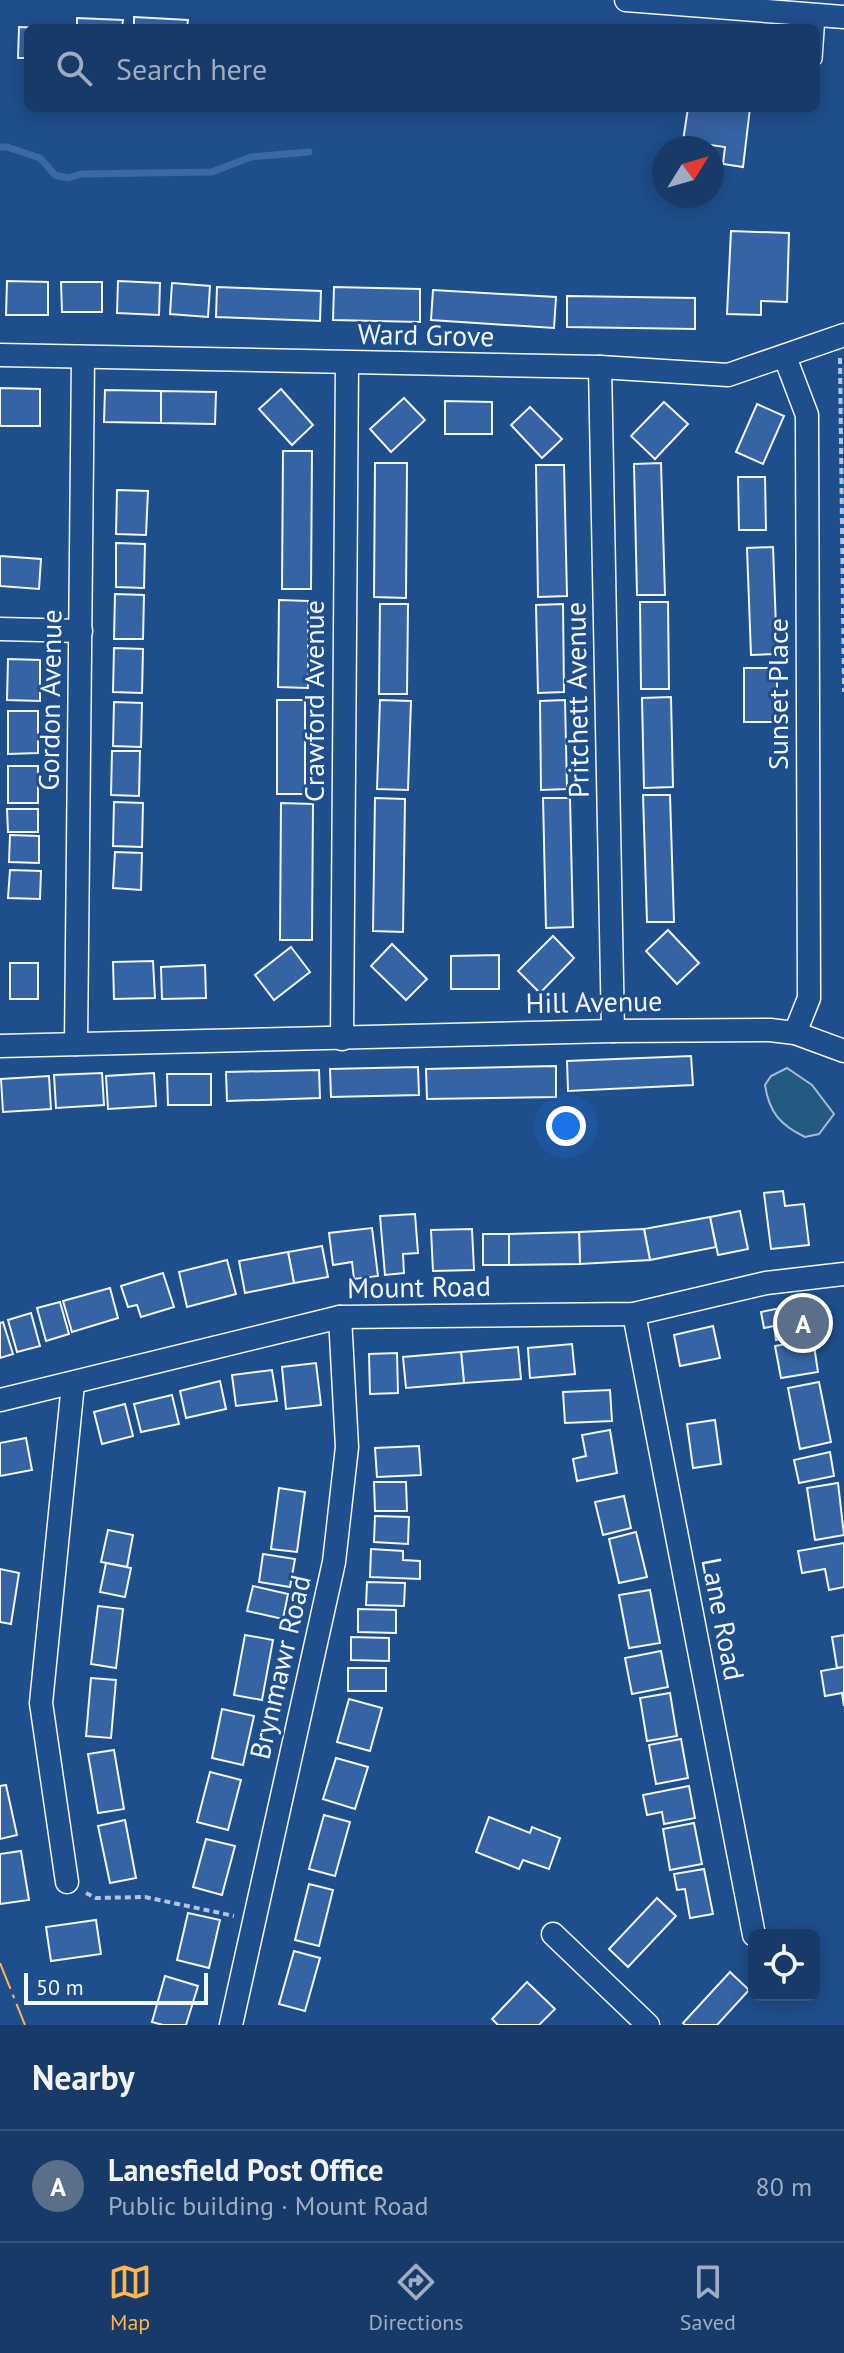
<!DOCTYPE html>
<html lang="en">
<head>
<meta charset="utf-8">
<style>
  :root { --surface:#173a69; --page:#244571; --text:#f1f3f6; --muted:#9eadc0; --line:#36547d; --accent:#ffb74d }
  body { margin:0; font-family:"PT Sans",sans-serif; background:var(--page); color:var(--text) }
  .controls { position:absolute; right:24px; bottom:24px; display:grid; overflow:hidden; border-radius:12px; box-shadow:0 4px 20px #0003 }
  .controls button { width:72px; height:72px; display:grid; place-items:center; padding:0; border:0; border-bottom:2px solid var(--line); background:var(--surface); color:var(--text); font:40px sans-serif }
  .compass { position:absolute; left:652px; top:136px; width:72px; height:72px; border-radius:50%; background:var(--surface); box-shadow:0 4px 20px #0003; rotate:53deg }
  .scale { position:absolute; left:24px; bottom:20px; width:184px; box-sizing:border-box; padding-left:8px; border:4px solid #f2f6ff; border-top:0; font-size:22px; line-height:28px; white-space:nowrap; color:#f2f6ff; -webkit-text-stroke:6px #1f4e8c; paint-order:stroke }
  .you { position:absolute; left:566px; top:1126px; width:28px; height:28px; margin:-20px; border:6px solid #fff; border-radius:50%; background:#1a73e8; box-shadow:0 0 0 12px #1a73e833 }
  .badge { display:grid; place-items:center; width:52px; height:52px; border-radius:50%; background:var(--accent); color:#fff; font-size:26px; font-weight:700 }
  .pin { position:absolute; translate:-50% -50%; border:4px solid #fff; box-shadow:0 2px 8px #0006 }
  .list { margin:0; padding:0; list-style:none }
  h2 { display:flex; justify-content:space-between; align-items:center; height:104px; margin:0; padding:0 32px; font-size:34px }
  h2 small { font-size:26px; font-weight:400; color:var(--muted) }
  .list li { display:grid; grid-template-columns:52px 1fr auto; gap:24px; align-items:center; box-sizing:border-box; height:112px; padding:0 32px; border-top:2px solid var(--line) }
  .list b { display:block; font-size:30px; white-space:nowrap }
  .list p { margin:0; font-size:26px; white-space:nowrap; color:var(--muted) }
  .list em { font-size:26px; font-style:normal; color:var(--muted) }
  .icon { flex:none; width:44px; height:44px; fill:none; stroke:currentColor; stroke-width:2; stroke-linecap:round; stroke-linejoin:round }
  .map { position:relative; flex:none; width:844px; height:2025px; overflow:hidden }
  .search { position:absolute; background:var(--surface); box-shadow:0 4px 20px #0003; left:24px; right:24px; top:24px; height:88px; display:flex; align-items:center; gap:20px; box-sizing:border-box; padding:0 28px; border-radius:12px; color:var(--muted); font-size:30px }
  .sheet { height:216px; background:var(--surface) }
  nav { display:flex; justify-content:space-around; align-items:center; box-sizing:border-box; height:112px; border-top:2px solid var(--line); background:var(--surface); font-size:22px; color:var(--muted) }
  nav a { display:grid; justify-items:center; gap:4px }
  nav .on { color:var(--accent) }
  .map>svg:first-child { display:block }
</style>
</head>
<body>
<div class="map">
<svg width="844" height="2025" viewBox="0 0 844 2025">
  <rect width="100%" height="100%" fill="#1f4e8c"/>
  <!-- green -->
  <path fill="#245a82" stroke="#a8bbd7" stroke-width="2" d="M787,1068L812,1085L834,1114L819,1134L805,1137C780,1125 769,1112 765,1085L771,1076Z"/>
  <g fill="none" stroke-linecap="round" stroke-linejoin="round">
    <!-- stream -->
    <path stroke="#3b69a3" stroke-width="7" d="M0,147H7L40,158L55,175L68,178L81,174L212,172L251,157L309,152"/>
  </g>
  <!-- building -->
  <g fill="#3563a3" stroke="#f2f6ff" stroke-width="2">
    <path d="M134,17L188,20L187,28H134Z"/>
    <path d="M77,18L123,20L122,28H77Z"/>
    <path d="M19,27L44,28H28V58H18Z"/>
    <path d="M688,108H750L743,167L723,164L725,147L683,141Z"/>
    <path d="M731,231L789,233L787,302L761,301V315L727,314Z"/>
    <path d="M7,281L48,282V315H6Z"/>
    <path d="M118,281L160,283L159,315L117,313Z"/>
    <path d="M61,282H102V312H62Z"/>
    <path d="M172,283L210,286L208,317L170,314Z"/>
    <path d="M217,287L321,291L320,321L216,317Z"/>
    <path d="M334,287L420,289V322L333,320Z"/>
    <path d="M433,290L556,297L554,328L431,320Z"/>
    <path d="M567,296L695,298V329L567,327Z"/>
    <path d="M0,388L40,389V426H0Z"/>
    <path d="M281,389L313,425L292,445L259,409Z"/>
    <path d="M105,390L161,391V423L104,422Z"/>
    <path d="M161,391L216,392L215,424L161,423Z"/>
    <path d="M404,398L425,420L391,452L370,429Z"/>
    <path d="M445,401L492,402V434H445Z"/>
    <path d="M664,402L688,424L655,459L631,436Z"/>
    <path d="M757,404L784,416L763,464L736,452Z"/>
    <path d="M530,407L562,439L542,458L511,425Z"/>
    <path d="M283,451H312L311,589H282Z"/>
    <path d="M375,463H407L406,598L374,597Z"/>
    <path d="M661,463L665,595H637L634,464Z"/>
    <path d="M536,465H564L567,596L538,597Z"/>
    <path d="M738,477H765L766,530H739Z"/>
    <path d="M117,490L148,491L146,535L116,534Z"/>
    <path d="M116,543L145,544L144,588L116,587Z"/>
    <path d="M773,547L777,654L751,655L747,548Z"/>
    <path d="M0,556L41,559L39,589L0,586Z"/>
    <path d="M115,594L144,595L143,639H114Z"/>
    <path d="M279,600L308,601V688L278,687Z"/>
    <path d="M640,602H668L669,689H641Z"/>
    <path d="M380,604H408L407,694H379Z"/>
    <path d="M563,604L564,692L538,693L536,605Z"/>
    <path d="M114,648L143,649L142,693L113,692Z"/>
    <path d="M8,659L40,660V701L7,700Z"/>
    <rect x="744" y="668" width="33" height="54"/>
    <path d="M671,697L673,787L644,788L642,698Z"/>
    <rect x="277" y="700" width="28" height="94"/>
    <path d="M380,700L411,701L408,790L377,789Z"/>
    <path d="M565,700L567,789L541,790L540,701Z"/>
    <path d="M114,702L142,703L141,747L113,746Z"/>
    <path d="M8,711H38V753L8,754Z"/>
    <path d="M112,751H140L139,796L111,795Z"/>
    <rect x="8" y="766" width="30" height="37"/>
    <path d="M643,795H670L674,922H647Z"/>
    <path d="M375,798L405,799L403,932L373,931Z"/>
    <path d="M543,798H570L573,927L546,928Z"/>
    <path d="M114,802L143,803L142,847L113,846Z"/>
    <path d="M281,803L313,804L312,940H280Z"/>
    <path d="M7,809H38V832H8Z"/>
    <path d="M10,835L39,836V863L9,862Z"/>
    <path d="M115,852L142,853L141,890L113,888Z"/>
    <path d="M10,870L41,871L40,899L8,898Z"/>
    <path d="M668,930L699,963L677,984L646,951Z"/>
    <path d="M553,936L574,958L540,993L518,971Z"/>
    <path d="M392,944L427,979L406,1000L371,966Z"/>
    <path d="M291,947L310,972L274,1000L255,975Z"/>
    <path d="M499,955V989H451V956Z"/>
    <path d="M153,961L155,998L114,999L113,962Z"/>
    <rect x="10" y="963" width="28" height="36"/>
    <path d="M205,965L206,998L162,999L161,967Z"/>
    <path d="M691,1056L693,1085L568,1091L567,1061Z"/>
    <path d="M556,1066V1097L427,1099L426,1069Z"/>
    <path d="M418,1067L419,1095L331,1097L330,1069Z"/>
    <path d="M319,1070L320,1098L227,1101L226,1072Z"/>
    <path d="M102,1073L104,1105L56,1108L54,1075Z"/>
    <path d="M154,1073L156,1106L108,1109L106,1076Z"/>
    <path d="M167,1074H211V1105H168Z"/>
    <path d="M49,1076L51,1109L3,1112L1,1079Z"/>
    <path d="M783,1191L785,1206L804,1204L809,1245L771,1249L764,1193Z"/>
    <path d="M740,1211L748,1249L718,1255L710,1217Z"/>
    <path d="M415,1214L418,1253L403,1254L404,1273L385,1275L380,1216Z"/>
    <path d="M710,1217L716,1247L650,1260L644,1229Z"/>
    <path d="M372,1228L378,1276L354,1279L352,1262L333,1265L329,1233Z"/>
    <path d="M472,1229L474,1270L433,1271L431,1230Z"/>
    <path d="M644,1229L650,1260L580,1264L579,1232Z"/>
    <path d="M579,1232L580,1264L509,1265V1234Z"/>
    <rect x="483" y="1234" width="26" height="31"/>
    <path d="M322,1246L328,1277L294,1283L288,1252Z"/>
    <path d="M288,1252L294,1283L245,1293L239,1261Z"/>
    <path d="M227,1260L236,1294L187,1307L179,1272Z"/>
    <path d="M163,1273L174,1307L141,1317L137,1305L128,1307L121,1286Z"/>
    <path d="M110,1288L118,1318L72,1332L63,1301Z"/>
    <path d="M816,1301L822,1331L776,1340L774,1326L764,1328L761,1312Z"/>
    <path d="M60,1302L69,1334L46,1341L37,1308Z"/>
    <path d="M31,1313L40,1346L17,1352L8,1320Z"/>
    <path d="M3,1322L13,1354L0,1358V1323Z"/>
    <path d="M713,1326L720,1358L680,1366L674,1335Z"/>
    <path d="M813,1339L818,1372L781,1378L775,1346Z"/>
    <path d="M572,1344L575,1374L530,1378L528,1348Z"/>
    <path d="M518,1347L521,1379L464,1383L461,1352Z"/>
    <path d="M461,1352L464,1383L406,1388L403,1357Z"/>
    <path d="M397,1353L398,1393L370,1394L369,1354Z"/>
    <path d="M316,1363L321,1405L286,1409L282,1367Z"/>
    <path d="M272,1370L277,1401L236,1406L232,1375Z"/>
    <path d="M220,1381L226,1409L186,1418L180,1391Z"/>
    <path d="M819,1382L831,1442L800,1449L788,1388Z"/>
    <path d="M610,1390L612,1421L565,1423L563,1392Z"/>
    <path d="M172,1395L179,1424L141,1432L134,1404Z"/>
    <path d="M125,1404L133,1436L102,1444L94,1412Z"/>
    <path d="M715,1420L721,1464L693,1468L687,1424Z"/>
    <path d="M610,1430L617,1473L577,1481L573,1459L586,1456L582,1435Z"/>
    <path d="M26,1438L32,1470L0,1476V1443Z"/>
    <path d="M419,1446L421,1475L377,1477L375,1448Z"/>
    <path d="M830,1452L834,1476L799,1483L794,1460Z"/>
    <path d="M374,1482H406L407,1511H375Z"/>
    <path d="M838,1483L844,1535L815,1540L807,1488Z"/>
    <path d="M279,1488L305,1492L297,1552L271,1549Z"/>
    <path d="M624,1496L631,1528L603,1535L595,1502Z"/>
    <path d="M375,1516L409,1517L408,1544L374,1542Z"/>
    <path d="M108,1530L133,1535L127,1567L101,1562Z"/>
    <path d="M636,1532L647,1577L619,1583L609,1539Z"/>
    <path d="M844,1543V1587L829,1590L825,1569L802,1573L798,1551Z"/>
    <path d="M371,1549L403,1551V1560L420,1561V1579L370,1577Z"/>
    <path d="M263,1554L295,1559L290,1587L259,1582Z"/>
    <path d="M106,1563L131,1568L125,1597L100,1592Z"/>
    <path d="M0,1569L19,1573L11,1624L0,1622Z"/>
    <path d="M367,1582L405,1583L404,1606L366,1605Z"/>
    <path d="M253,1586L288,1594L283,1619L247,1611Z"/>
    <path d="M650,1590L660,1643L629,1648L619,1595Z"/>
    <path d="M98,1606L123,1609L116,1668L91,1664Z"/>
    <path d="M358,1609L396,1610V1633L358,1632Z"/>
    <path d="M245,1635L273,1640L262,1700L234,1695Z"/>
    <path d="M844,1635V1667L837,1668L832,1637Z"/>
    <path d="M351,1637L389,1638V1661L351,1660Z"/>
    <path d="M661,1651L668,1687L632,1694L625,1658Z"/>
    <path d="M844,1667V1706L842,1693L825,1696L821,1671Z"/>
    <rect x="348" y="1668" width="38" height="23"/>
    <path d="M91,1678L116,1680L111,1738L86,1736Z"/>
    <path d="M670,1693L677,1736L647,1741L640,1698Z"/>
    <path d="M349,1699L382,1708L370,1751L337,1742Z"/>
    <path d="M222,1709L254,1716L243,1765L212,1758Z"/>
    <path d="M681,1739L688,1778L656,1784L649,1745Z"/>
    <path d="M114,1750L124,1809L98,1813L88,1754Z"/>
    <path d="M336,1758L368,1767L355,1809L323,1799Z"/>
    <path d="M210,1772L241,1780L228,1830L197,1822Z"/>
    <path d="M6,1785L17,1835L0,1839V1786Z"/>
    <path d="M689,1786L695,1818L664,1824L662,1812L647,1815L643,1795Z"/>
    <path d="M324,1815L350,1822L335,1876L309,1869Z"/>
    <path d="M489,1817L530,1833L532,1827L560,1838L549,1869L523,1860L519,1869L476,1852Z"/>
    <path d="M125,1820L136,1878L110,1883L98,1826Z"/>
    <path d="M694,1823L702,1864L670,1870L663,1829Z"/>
    <path d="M206,1839L235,1846L222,1895L193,1887Z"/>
    <path d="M21,1851L29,1900L0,1904V1854Z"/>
    <path d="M704,1869L713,1914L690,1918L685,1889L677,1890L674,1874Z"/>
    <path d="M309,1884L333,1890L319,1946L295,1940Z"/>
    <path d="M657,1898L676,1916L628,1967L609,1949Z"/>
    <path d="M188,1913L220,1920L209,1968L177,1960Z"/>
    <path d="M96,1920L101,1954L51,1961L46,1927Z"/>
    <path d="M294,1951L320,1958L305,2011L279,2004Z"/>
    <path d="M730,1972L749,1990L717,2025H685L683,2023Z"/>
    <path d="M165,1976L198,1986L186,2025H163L152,2022Z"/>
    <path d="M527,1982L555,2009L539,2025H498L492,2019Z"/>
  </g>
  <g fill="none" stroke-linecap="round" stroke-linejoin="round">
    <defs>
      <path id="lane" d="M816,59L819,16"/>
      <g id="street">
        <path d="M626,0L844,17"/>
        <path d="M0,355L600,367L728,375L844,335"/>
        <path d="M785,357L807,415L809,998L795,1033"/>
        <path d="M600,367L613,1031"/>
        <path d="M0,629L81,631"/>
        <path d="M342,1039L347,363"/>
        <path d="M76,1044L83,357"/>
        <path d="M0,1046L613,1031L770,1030L795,1033L844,1051"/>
        <path d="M634,1314L754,1935"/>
        <path d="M0,1400L340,1317L634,1314L766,1283L844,1274"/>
        <path d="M67,1882L41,1703L73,1384"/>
        <path d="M553,1934L648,2025"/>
        <path d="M231,2025L334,1562L347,1447L340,1317"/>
      </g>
    </defs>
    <!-- lane casing -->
    <use href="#lane" stroke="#f2f6ff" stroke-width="14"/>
    <!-- street casing -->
    <use href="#street" stroke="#f2f6ff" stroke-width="25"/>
    <!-- path -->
    <g stroke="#b3c4dc" stroke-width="4" stroke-dasharray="6 4" stroke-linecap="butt">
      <path d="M840,358L844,692"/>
      <path d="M86,1893L96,1898L145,1897L234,1916"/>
    </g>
    <!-- lane -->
    <use href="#lane" stroke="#1f4e8c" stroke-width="11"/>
    <!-- street -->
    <use href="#street" stroke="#1f4e8c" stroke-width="22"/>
    <!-- power -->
    <path stroke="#ffb74d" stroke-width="2" stroke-dasharray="28 6 4 6" stroke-linecap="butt" d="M0,1963L25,2025"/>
  </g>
  <g text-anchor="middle" stroke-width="6" stroke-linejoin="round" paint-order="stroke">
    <!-- street labels -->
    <g font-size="28" fill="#f2f6ff" stroke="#1f4e8c">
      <text transform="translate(426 335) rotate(1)" y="10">Ward Grove</text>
      <text transform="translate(778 694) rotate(-90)" y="10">Sunset Place</text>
      <text transform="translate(50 700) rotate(-89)" y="10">Gordon Avenue</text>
      <text transform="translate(577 700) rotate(-91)" y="10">Pritchett Avenue</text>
      <text transform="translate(314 701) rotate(-90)" y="10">Crawford Avenue</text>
      <text transform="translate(594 1002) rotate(-1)" y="10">Hill Avenue</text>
      <text transform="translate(419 1287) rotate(-1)" y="10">Mount Road</text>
      <text transform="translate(723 1619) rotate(79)" y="10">Lane Road</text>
      <text transform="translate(280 1667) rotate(-77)" y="10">Brynmawr Road</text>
    </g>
  </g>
</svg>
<div class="controls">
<button><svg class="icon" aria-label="locate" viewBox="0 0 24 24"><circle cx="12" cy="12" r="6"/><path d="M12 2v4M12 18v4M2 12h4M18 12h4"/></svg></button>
</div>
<svg class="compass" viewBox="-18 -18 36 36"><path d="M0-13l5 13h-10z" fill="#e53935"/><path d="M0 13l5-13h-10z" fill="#9eadc0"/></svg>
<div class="scale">50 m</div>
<div class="you"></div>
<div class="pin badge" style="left:803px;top:1323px;background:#5c6f8a">A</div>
<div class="search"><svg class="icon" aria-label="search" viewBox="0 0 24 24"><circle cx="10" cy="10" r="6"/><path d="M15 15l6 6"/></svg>Search here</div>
</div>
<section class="sheet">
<h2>Nearby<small></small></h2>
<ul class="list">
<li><span class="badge" style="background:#5c6f8a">A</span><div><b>Lanesfield Post Office</b><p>Public building · Mount Road</p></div><em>80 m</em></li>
</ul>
</section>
<nav>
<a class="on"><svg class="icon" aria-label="map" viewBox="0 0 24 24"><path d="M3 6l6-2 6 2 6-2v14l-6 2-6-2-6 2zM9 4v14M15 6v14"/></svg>Map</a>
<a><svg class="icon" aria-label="directions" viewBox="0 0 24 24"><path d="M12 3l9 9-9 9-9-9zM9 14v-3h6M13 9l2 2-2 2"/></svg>Directions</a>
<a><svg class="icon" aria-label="saved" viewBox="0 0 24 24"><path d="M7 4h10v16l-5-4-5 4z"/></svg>Saved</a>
</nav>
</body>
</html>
